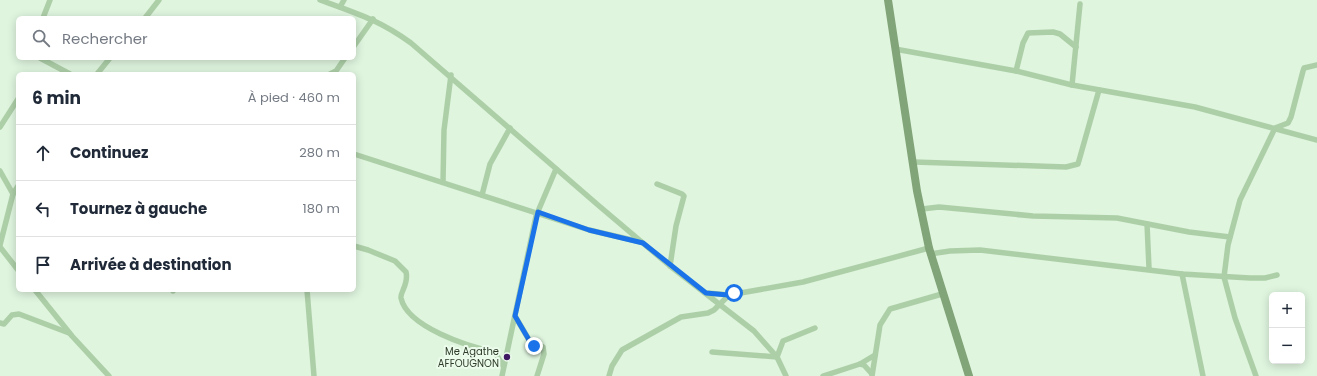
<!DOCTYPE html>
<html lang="fr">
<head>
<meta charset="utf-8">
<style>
  :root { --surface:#fff; --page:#f6f6f7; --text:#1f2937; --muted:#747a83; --line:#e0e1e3 }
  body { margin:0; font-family:Poppins,sans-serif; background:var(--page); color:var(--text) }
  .controls { position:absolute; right:12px; bottom:12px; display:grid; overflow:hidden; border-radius:6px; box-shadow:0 2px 10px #0003 }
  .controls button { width:36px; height:36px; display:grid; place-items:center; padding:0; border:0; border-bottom:1px solid var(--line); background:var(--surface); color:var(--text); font:20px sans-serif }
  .stop { position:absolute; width:12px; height:12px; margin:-9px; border:3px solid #1a73e8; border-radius:50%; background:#fff }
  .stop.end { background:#1a73e8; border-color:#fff; box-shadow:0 1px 4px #0008 }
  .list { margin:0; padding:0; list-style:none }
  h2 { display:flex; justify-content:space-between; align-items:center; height:52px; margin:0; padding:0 16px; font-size:17px }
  h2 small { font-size:13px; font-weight:400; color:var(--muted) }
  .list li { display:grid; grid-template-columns:26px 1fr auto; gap:12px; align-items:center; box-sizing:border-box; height:56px; padding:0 16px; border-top:1px solid var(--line) }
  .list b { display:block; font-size:15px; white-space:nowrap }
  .list em { font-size:13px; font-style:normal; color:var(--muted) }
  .icon { flex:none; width:22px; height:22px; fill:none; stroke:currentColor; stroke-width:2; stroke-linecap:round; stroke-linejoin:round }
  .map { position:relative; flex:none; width:1317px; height:376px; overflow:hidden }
  .search { position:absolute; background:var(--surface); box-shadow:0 2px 10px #0003; left:16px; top:16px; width:340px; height:44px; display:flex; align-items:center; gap:10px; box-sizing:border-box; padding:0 14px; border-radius:6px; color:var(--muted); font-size:15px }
  .panel { position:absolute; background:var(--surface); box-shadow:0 2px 10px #0003; left:16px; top:72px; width:340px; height:220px; border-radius:6px }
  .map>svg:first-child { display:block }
</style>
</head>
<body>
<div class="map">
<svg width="1317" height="376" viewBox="0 0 1317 376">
  <rect width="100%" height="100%" fill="#dff5de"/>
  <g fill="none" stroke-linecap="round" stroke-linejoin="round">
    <!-- street -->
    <g stroke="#adcfa8" stroke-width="5.5">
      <path d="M320,0C356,13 379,20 411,43L598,205L670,266L754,331L777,357L786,376"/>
      <path d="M340,7L344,0"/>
      <path d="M43,18L50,0"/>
      <path d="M145,18L159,0"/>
      <path d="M354,46L373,19"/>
      <path d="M895,49L1016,71L1072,85L1195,107L1317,140"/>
      <path d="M40,58L70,74"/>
      <path d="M1016,71L1023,43L1028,33L1053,32L1060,34L1076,47"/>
      <path d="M97,74L110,58"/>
      <path d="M330,74L336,71L345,58"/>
      <path d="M1072,85L1080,4"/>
      <path d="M0,127L18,99"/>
      <path d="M354,154L589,230L641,242"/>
      <path d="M914,162L1066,167L1078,164L1099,90"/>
      <path d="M0,171L13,194"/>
      <path d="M443,182L444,130L451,75"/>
      <path d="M657,184L682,194L684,196L676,226L670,266"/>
      <path d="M482,195L490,164L510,128"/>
      <path d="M922,209L939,207L1033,216L1117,218L1189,232L1230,237"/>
      <path d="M1147,224L1149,268"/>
      <path d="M0,245L13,194L18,186"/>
      <path d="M354,246L368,250L395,261L406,272C409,284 400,292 401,298C407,327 469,347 495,352L503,366"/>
      <path d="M0,247L18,270"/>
      <path d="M930,254L950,251L980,250L1182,274L1250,278H1265L1277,275"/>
      <path d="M1182,274L1203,376"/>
      <path d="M35,290L72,336L109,376"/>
      <path d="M307,290L314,376"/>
      <path d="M173,291V290"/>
      <path d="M707,293L729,295"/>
      <path d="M515,316L532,345H540L543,347L544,354L537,376"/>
      <path d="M0,323L4,324L12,315L19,314L69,333"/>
      <path d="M712,352L777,357L783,341L815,328"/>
      <path d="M860,364L864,365L872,374"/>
      <path d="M502,376L536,216L556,169"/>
      <path d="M609,376L612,366L622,350L681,317L708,313L714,310L729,295L803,282L929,248"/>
      <path d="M823,376L860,364L875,355"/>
      <path d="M872,376L880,325L890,309L942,294"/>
      <path d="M1256,376L1235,318L1224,277L1228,245L1240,200L1275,128L1288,123L1291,117L1303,71L1304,68L1317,65"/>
    </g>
    <!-- secondary -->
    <path stroke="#82a479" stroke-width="8" d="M888,0L917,191L929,248L969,376"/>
  </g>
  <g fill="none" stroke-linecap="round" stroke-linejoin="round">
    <!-- route -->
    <path stroke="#1a73e8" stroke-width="5" d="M534,346L532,345L515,316L538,212L589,230L643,243L706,293L728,295L734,293"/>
  </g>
  <!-- markers -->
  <circle fill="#3e1962" stroke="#ecfcec" stroke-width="1.5" cx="507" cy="357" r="4"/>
  <g text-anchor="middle" stroke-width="4" stroke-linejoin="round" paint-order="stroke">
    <!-- poi labels -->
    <g font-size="10" fill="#2e3c29" stroke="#ecfcec" text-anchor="end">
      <text x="499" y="355">Me Agathe<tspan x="499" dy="12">AFFOUGNON</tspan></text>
    </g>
  </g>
</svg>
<div class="controls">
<button>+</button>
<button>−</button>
</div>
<div class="stop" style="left:734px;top:293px"></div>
<div class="stop end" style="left:534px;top:346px"></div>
<div class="search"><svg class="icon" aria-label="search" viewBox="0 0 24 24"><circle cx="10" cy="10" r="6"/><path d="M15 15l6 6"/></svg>Rechercher</div>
<section class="panel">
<h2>6 min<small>À pied · 460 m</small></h2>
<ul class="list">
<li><svg class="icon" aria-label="ahead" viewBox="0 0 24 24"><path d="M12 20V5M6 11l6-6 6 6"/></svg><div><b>Continuez</b></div><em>280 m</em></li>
<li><svg class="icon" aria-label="left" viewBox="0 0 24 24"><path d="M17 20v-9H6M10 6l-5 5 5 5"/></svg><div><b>Tournez à gauche</b></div><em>180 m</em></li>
<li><svg class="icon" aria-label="arrive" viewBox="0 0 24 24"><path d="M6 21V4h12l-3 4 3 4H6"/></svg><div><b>Arrivée à destination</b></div></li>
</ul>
</section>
</div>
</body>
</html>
